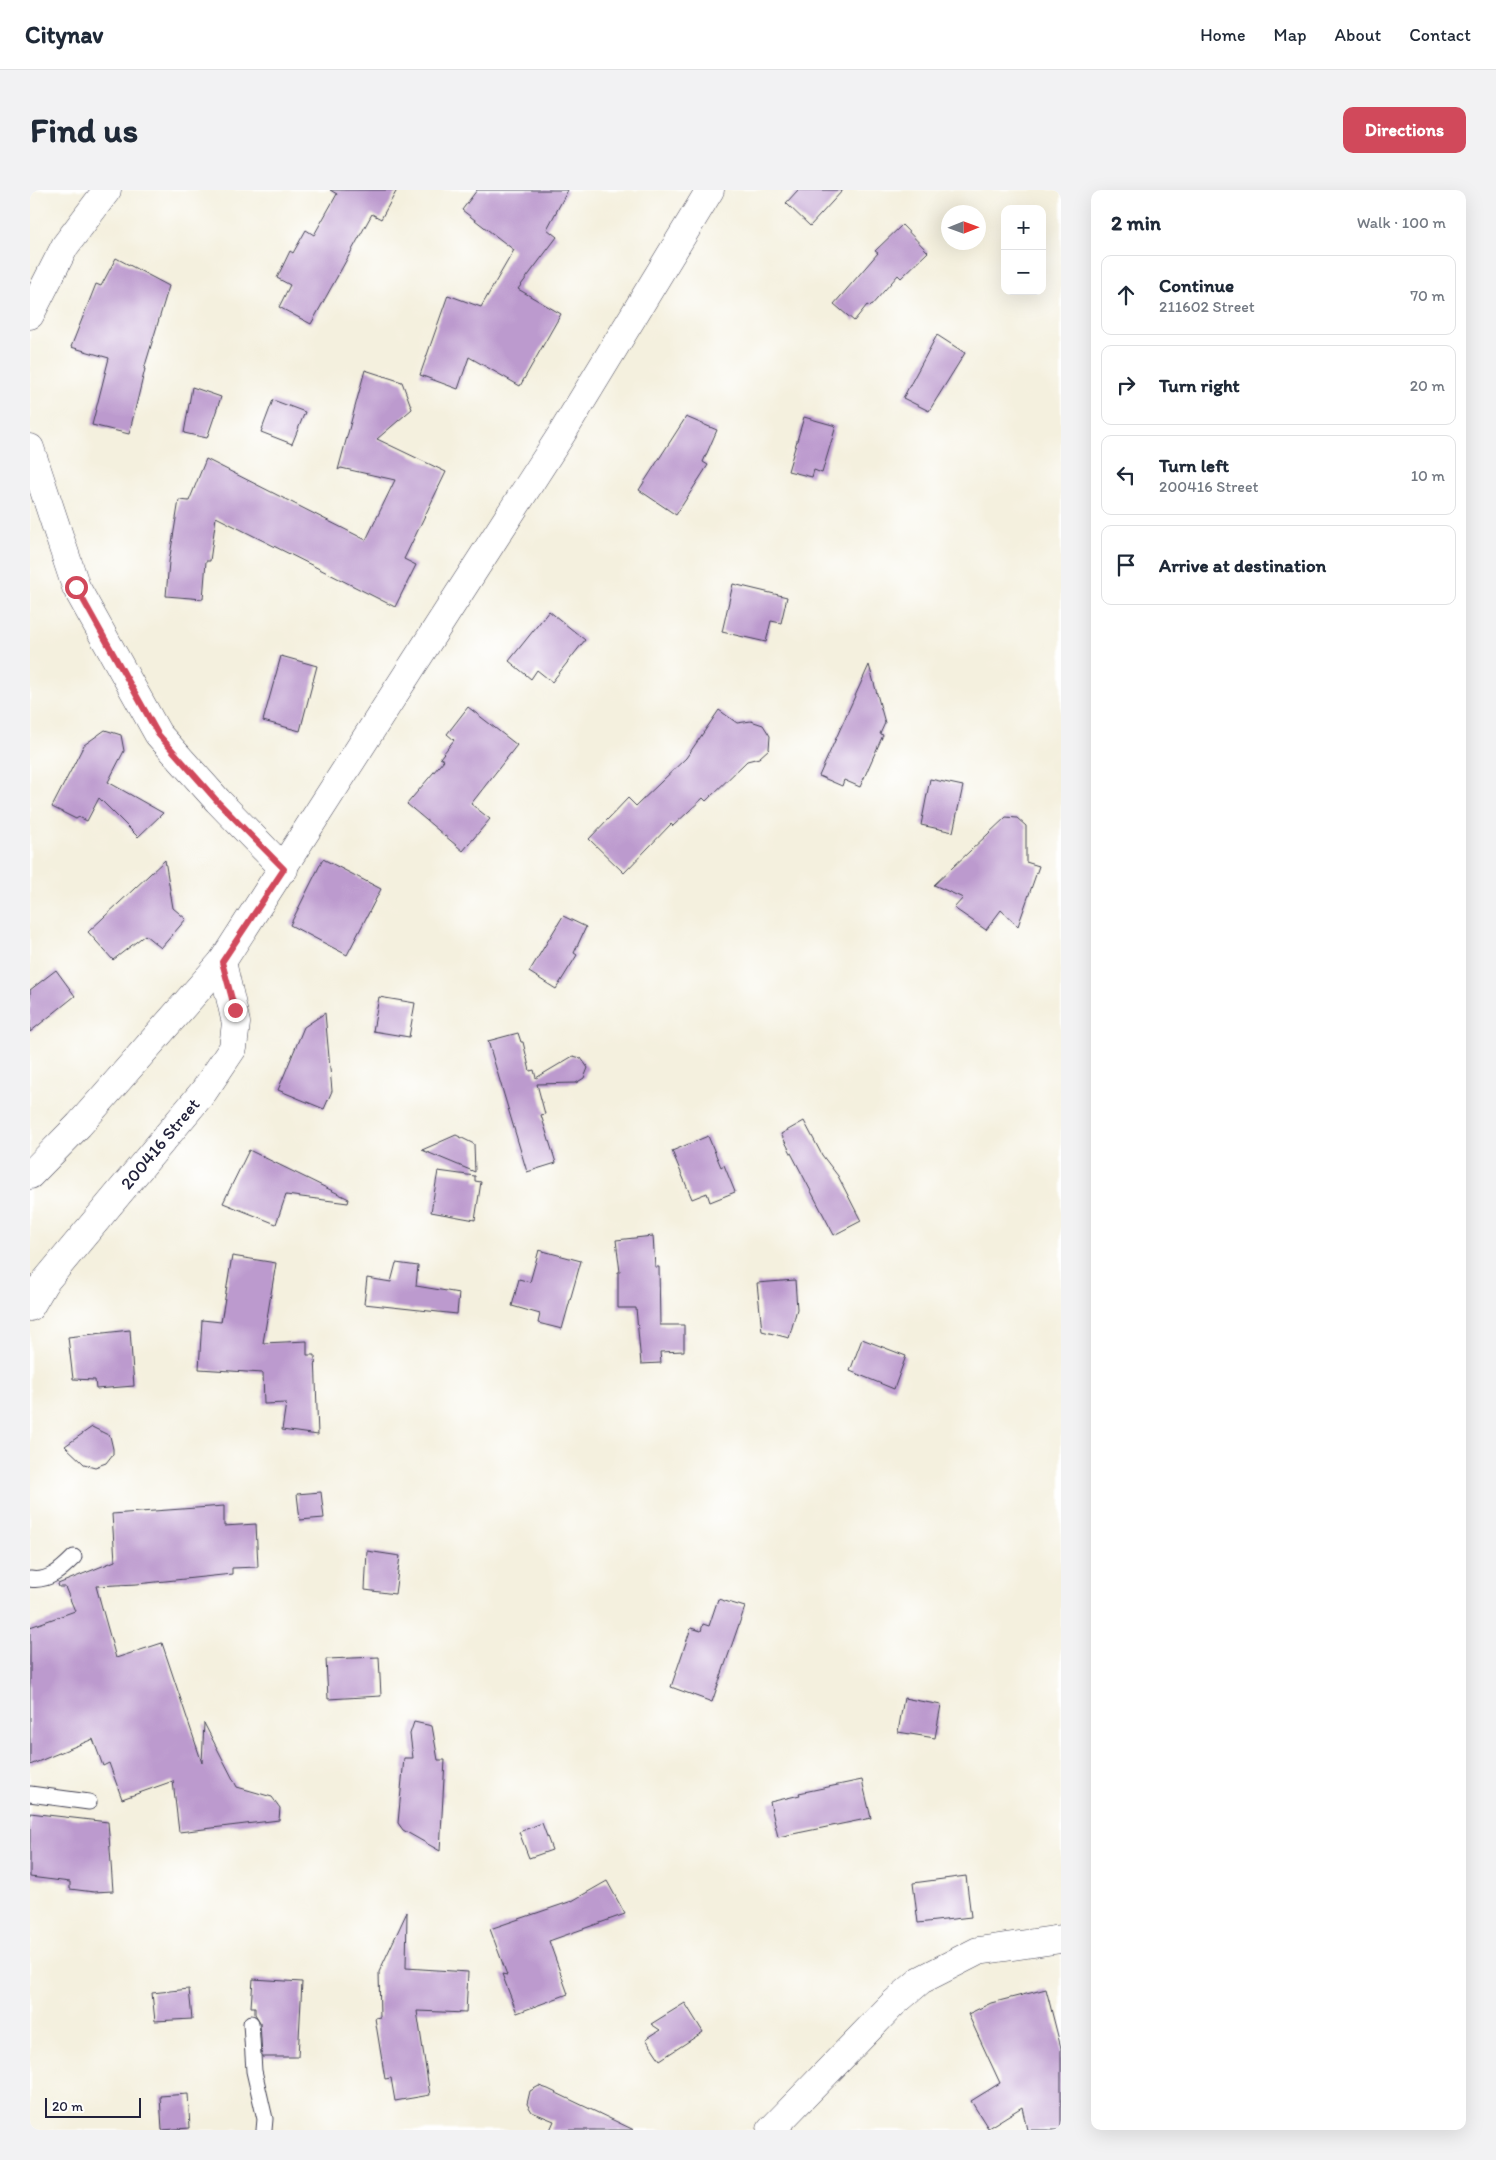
<!DOCTYPE html>
<html lang="en">
<head>
<meta charset="utf-8">
<style>
  :root { --surface:#fff; --page:#f2f2f3; --text:#1f2937; --muted:#747a83; --line:#e0e1e3; --accent:#d1495b }
  body { margin:0; font-family:Itim,sans-serif; background:var(--page); color:var(--text) }
  .controls { position:absolute; right:15px; top:15px; display:grid; overflow:hidden; border-radius:10px; box-shadow:0 5px 20px #0002 }
  .controls button { width:45px; height:45px; display:grid; place-items:center; padding:0; border:0; border-bottom:1px solid var(--line); background:var(--surface); color:var(--text); font:25px sans-serif }
  .compass { position:absolute; left:911px; top:15px; width:45px; height:45px; border-radius:50%; background:var(--surface); box-shadow:0 5px 20px #0002; rotate:89deg }
  .scale { position:absolute; left:15px; bottom:12px; width:96px; box-sizing:border-box; padding-left:5px; border:2px solid #22223b; border-top:0; font-size:14px; line-height:18px; white-space:nowrap; color:#22223b; -webkit-text-stroke:4px #fff; paint-order:stroke }
  .stop { position:absolute; width:15px; height:15px; margin:-11px; border:4px solid #d1495b; border-radius:50%; background:#fff }
  .stop.end { background:#d1495b; border-color:#fff; box-shadow:0 1px 5px #0008 }
  .list { margin:0; padding:0; list-style:none }
  h2 { display:flex; justify-content:space-between; align-items:center; height:65px; margin:0; padding:0 20px; font-size:21px }
  h2 small { font-size:16px; font-weight:400; color:var(--muted) }
  .list li { display:grid; grid-template-columns:32px 1fr auto; gap:15px; align-items:center; box-sizing:border-box; height:80px; margin:0 10px 10px; padding:0 10px; border:1px solid var(--line); border-radius:10px }
  .list b { display:block; font-size:19px; white-space:nowrap }
  .list p { margin:0; font-size:16px; white-space:nowrap; color:var(--muted) }
  .list em { font-size:16px; font-style:normal; color:var(--muted) }
  .icon { flex:none; width:28px; height:28px; fill:none; stroke:currentColor; stroke-width:2; stroke-linecap:round; stroke-linejoin:round }
  .map { position:relative; flex:none; width:1031px; height:1940px; overflow:hidden; border-radius:10px }
  header { display:flex; align-items:center; gap:30px; box-sizing:border-box; height:70px; padding:0 25px; background:var(--surface); border-bottom:1px solid var(--line) }
  header strong { font-size:24px }
  nav { display:flex; gap:28px; margin-inline-start:auto; font-size:18px }
  .intro { display:flex; align-items:center; justify-content:space-between; box-sizing:border-box; height:120px; padding:0 30px }
  h1 { margin:0; font-size:35px }
  .button { padding:12px 22px; border-radius:10px; background:var(--accent); color:#fff; font-size:18px; font-weight:700 }
  main { display:flex; gap:30px; padding:0 30px }
  aside { flex:1; background:var(--surface); border-radius:10px; box-shadow:0 5px 20px #0002 }
  .map>svg:first-child { display:block }
</style>
</head>
<body>
<header>
<strong>Citynav</strong>
<nav><a>Home</a><a>Map</a><a>About</a><a>Contact</a></nav>
</header>
<div class="intro"><h1>Find us</h1><a class="button">Directions</a></div>
<main>
<div class="map">
<svg width="1031" height="1940" viewBox="0 0 1031 1940">
  <rect width="100%" height="100%" fill="#fff"/>
  <filter id="ink" filterUnits="userSpaceOnUse"><feTurbulence type="fractalNoise" baseFrequency=".02" numOctaves="2"/><feDisplacementMap in="SourceGraphic" scale="10" xChannelSelector="R" yChannelSelector="G"/><feConvolveMatrix kernelMatrix="1 2 1 2 8 2 1 2 1" color-interpolation-filters="sRGB"/></filter>
  <filter id="wash" filterUnits="userSpaceOnUse"><feTurbulence type="fractalNoise" baseFrequency=".0096" numOctaves="4" result="noise"/><feDisplacementMap in="SourceGraphic" scale="20" xChannelSelector="R" yChannelSelector="G"/><feGaussianBlur stdDeviation="1.12" result="paint"/><feColorMatrix in="noise" values="0 0 0 0 0 0 0 0 0 0 0 0 0 0 0 0 0 1.4 0 .05"/><feComposite in="paint" operator="in"/></filter>
  <g filter="url(#wash)">
    <rect width="100%" height="100%" fill="#f4f0de"/>
    <g id="blocks">
      <!-- building -->
      <g fill="#bc9ace">
        <path d="M300,0H367L351,29L342,24L281,134L249,117L260,95L247,88L260,61L263,63L276,40L284,45L307,4Z"/>
        <path d="M447,0H538L517,39L527,47L488,99L531,124L490,196L439,167L428,199L390,185L418,105L451,117L484,60L432,20Z"/>
        <path d="M768,0H813L780,36L756,13Z"/>
        <path d="M872,35L898,62L871,88L868,85L840,117L837,115L824,131L804,114L848,63L845,61Z"/>
        <path d="M86,68L139,96L114,179H115L99,244L62,235L79,168L41,157L66,94L71,96Z"/>
        <path d="M907,145L935,163L899,221L873,208Z"/>
        <path d="M335,180L372,192L382,219L347,249L416,282L374,369L386,375L365,417L186,327L180,371H176L173,409L136,406L139,372L149,310L159,311L176,269L336,350L365,290L311,278L308,280Z"/>
        <path d="M162,197L191,207L177,248L154,243Z"/>
        <path d="M243,210L275,222L262,254L231,242Z"/>
        <path d="M656,227L687,240L673,272L678,275L646,325L609,300Z"/>
        <path d="M774,227L806,236L792,283L784,280L782,287L758,281Z"/>
        <path d="M703,394L757,407L751,433L741,431L736,452L692,442Z"/>
        <path d="M519,421L555,450L522,492L507,480L501,489L479,471Z"/>
        <path d="M251,466L287,476L270,541L233,531Z"/>
        <path d="M839,475L855,533L850,544L853,545L830,597L814,590L812,596L789,586Z"/>
        <path d="M438,517L487,555L441,614L460,629L433,661L377,614L414,570L410,568L424,550L417,544Z"/>
        <path d="M689,520L707,533L721,531L733,535L740,546L739,559L729,568L717,571L676,611L673,608L643,636L641,634L594,683L559,649L598,608L606,616L656,568Z"/>
        <path d="M75,540L91,545L94,561L78,592L133,623L108,647L69,608L57,631L49,627L46,629L22,617L54,555Z"/>
        <path d="M900,589L933,596L923,642L891,635Z"/>
        <path d="M976,627L987,628L996,636V672L1009,676L988,736L971,720L956,740L924,718L933,708L904,695Z"/>
        <path d="M293,669L351,699L317,765L260,735Z"/>
        <path d="M135,670L143,718L156,729L131,758L115,745L83,770L58,742Z"/>
        <path d="M533,726L556,737L544,763L547,765L526,799L499,782Z"/>
        <path d="M26,780L45,806L0,842V800Z"/>
        <path d="M349,807L385,813L379,847L343,841Z"/>
        <path d="M295,823L302,901L294,919L248,900L274,837Z"/>
        <path d="M488,843L491,852H493L500,881L504,880L506,888L543,866L551,868L558,878L554,888L546,893L507,894L515,924L511,925L526,973L497,982L458,851Z"/>
        <path d="M774,931L792,965L808,986L831,1031L804,1045L751,944Z"/>
        <path d="M426,945L444,954L445,982L392,960Z"/>
        <path d="M678,946L691,977L694,975L705,1002L680,1012L677,1003L662,1009L642,961Z"/>
        <path d="M219,960L319,1009L318,1013L256,1005L246,1034L193,1013Z"/>
        <path d="M408,981L445,986V991L451,992L445,1030L401,1022Z"/>
        <path d="M623,1046L625,1077H629L630,1135H654V1161L630,1162L631,1173L611,1174L606,1118H588V1082H590L586,1050Z"/>
        <path d="M509,1060L551,1071L532,1139L508,1133L510,1124L482,1116L489,1089L500,1092Z"/>
        <path d="M202,1066L246,1073L233,1153L277,1151V1165H285L288,1245L252,1240L256,1213L234,1214L233,1183L169,1179L172,1130L191,1132Z"/>
        <path d="M366,1073L388,1076L386,1096L429,1103L427,1124L334,1114L337,1088L361,1092Z"/>
        <path d="M765,1090L767,1119L759,1148L732,1141L727,1093Z"/>
        <path d="M100,1140L104,1196L66,1199L65,1190L43,1189L38,1147Z"/>
        <path d="M832,1149L876,1166L864,1199L820,1181Z"/>
        <path d="M62,1237L80,1246L83,1259V1264L76,1273L65,1277L54,1274L35,1256Z"/>
        <path d="M291,1302L294,1328L270,1330L267,1304Z"/>
        <path d="M194,1316V1336L226,1334L228,1377L202,1378V1384L107,1394L66,1396L86,1468L132,1453L172,1573L174,1533L207,1597L242,1607L250,1618L249,1630L149,1642L143,1591L92,1609L79,1573L73,1576L63,1549L0,1575V1437L45,1421L35,1397H29L28,1394L85,1371L82,1324Z"/>
        <path d="M337,1361L370,1366L365,1404L335,1400Z"/>
        <path d="M688,1409L715,1417L682,1512L641,1497L661,1438L671,1441L673,1434L679,1436Z"/>
        <path d="M349,1467L351,1506L298,1509L296,1469Z"/>
        <path d="M874,1508L911,1515L905,1548L868,1542Z"/>
        <path d="M384,1532L402,1536L408,1570H415L410,1661L373,1640L368,1633L374,1568H383L380,1544Z"/>
        <path d="M832,1590L841,1628L748,1647L740,1612L770,1605L769,1603Z"/>
        <path d="M0,1623L78,1632L83,1701L64,1702L40,1699V1692L0,1687Z"/>
        <path d="M512,1633L522,1660L499,1668L489,1642Z"/>
        <path d="M936,1686L941,1727L888,1733L883,1693Z"/>
        <path d="M577,1691L595,1724L519,1751L538,1804L487,1823L472,1784L477,1785L460,1739L542,1711Z"/>
        <path d="M377,1722L376,1778L438,1782L436,1823L387,1821L400,1905L365,1911L361,1888L355,1889L345,1828L350,1827L349,1782Z"/>
        <path d="M223,1789L272,1792L268,1867H232L230,1832L225,1824V1817H221Z"/>
        <path d="M159,1799L162,1829L125,1831L122,1803Z"/>
        <path d="M1016,1799L1031,1858V1940H997L992,1917L958,1938L941,1911L970,1893L938,1824L961,1813Z"/>
        <path d="M655,1813L673,1842L630,1870L616,1849L630,1840L621,1834Z"/>
        <path d="M509,1896L518,1899L604,1940H520L524,1931L502,1922L497,1914L500,1901Z"/>
        <path d="M158,1904L160,1938L132,1940L130,1906Z"/>
      </g>
    </g>
  </g>
  <g filter="url(#ink)">
    <use href="#blocks" fill-opacity="0" stroke="#424153" stroke-width="1"/>
    <g fill="none" stroke-linecap="round" stroke-linejoin="round">
      <defs>
        <g id="service">
          <path d="M0,1389C19,1392 32,1379 44,1367"/>
          <path d="M0,1604L59,1612"/>
          <path d="M221,1833L224,1881L235,1929L234,1940"/>
        </g>
        <g id="minor">
          <path d="M0,125L35,56L77,0"/>
          <path d="M0,258L46,397L128,544L188,611L254,679"/>
          <path id="s1" d="M0,1117L14,1093L174,901L203,858L206,833L192,772"/>
          <path d="M741,1940L864,1813L891,1790L948,1761L1031,1749"/>
        </g>
        <path id="tertiary" d="M0,985L49,935L192,772L531,245L680,0"/>
      </defs>
      <!-- service casing -->
      <use href="#service" stroke="#424153" stroke-width="17"/>
      <!-- minor casing -->
      <use href="#minor" stroke="#424153" stroke-width="29"/>
      <!-- tertiary casing -->
      <use href="#tertiary" stroke="#424153" stroke-width="29"/>
      <!-- service -->
      <use href="#service" stroke="#fff" stroke-width="15"/>
      <!-- minor -->
      <use href="#minor" stroke="#fff" stroke-width="28"/>
      <!-- tertiary -->
      <use href="#tertiary" stroke="#fff" stroke-width="28"/>
    </g>
  </g>
  <g fill="none" stroke-linecap="round" stroke-linejoin="round" filter="url(#ink)">
    <!-- route -->
    <path stroke="#d1495b" stroke-width="6" d="M46,397L128,544L188,612L254,679L192,772L205,820"/>
  </g>
  <g text-anchor="middle" stroke-width="4" stroke-linejoin="round" paint-order="stroke">
    <!-- street labels -->
    <g font-size="18" fill="#22223b" stroke="#fff">
      <text dy="6" stroke="none"><textPath href="#s1" startOffset="209">200416 Street</textPath></text>
    </g>
  </g>
</svg>
<div class="controls">
<button>+</button>
<button>−</button>
</div>
<svg class="compass" viewBox="-18 -18 36 36"><path d="M0-13l5 13h-10z" fill="#e53935"/><path d="M0 13l5-13h-10z" fill="#747a83"/></svg>
<div class="scale">20 m</div>
<div class="stop" style="left:46px;top:397px"></div>
<div class="stop end" style="left:205px;top:820px"></div>
</div>
<aside>
<h2>2 min<small>Walk · 100 m</small></h2>
<ul class="list">
<li><svg class="icon" aria-label="ahead" viewBox="0 0 24 24"><path d="M12 20V5M6 11l6-6 6 6"/></svg><div><b>Continue</b><p>211602 Street</p></div><em>70 m</em></li>
<li><svg class="icon" aria-label="right" viewBox="0 0 24 24"><path d="M7 20v-9h11M14 6l5 5-5 5"/></svg><div><b>Turn right</b></div><em>20 m</em></li>
<li><svg class="icon" aria-label="left" viewBox="0 0 24 24"><path d="M17 20v-9H6M10 6l-5 5 5 5"/></svg><div><b>Turn left</b><p>200416 Street</p></div><em>10 m</em></li>
<li><svg class="icon" aria-label="arrive" viewBox="0 0 24 24"><path d="M6 21V4h12l-3 4 3 4H6"/></svg><div><b>Arrive at destination</b></div></li>
</ul>
</aside>
</main>
</body>
</html>
